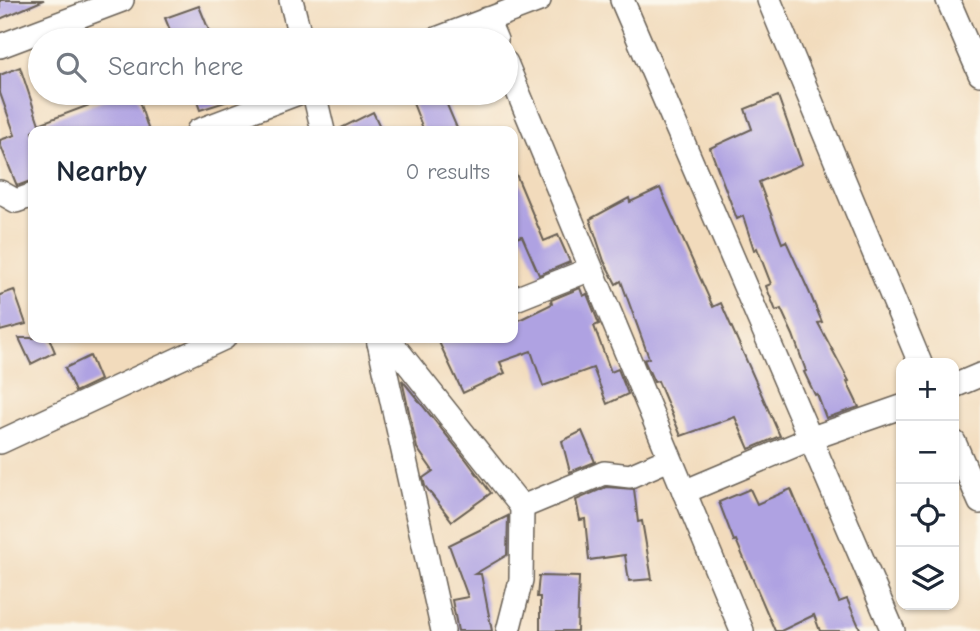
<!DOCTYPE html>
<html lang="en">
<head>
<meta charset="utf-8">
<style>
  :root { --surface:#fff; --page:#f6f6f7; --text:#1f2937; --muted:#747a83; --line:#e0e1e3 }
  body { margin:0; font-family:"Comic Neue",sans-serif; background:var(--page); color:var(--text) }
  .controls { position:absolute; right:21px; bottom:21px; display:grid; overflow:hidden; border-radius:14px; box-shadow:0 2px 5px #0004 }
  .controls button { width:63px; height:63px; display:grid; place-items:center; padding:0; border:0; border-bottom:2px solid var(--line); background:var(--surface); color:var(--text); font:35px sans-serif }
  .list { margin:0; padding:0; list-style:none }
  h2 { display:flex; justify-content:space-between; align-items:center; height:91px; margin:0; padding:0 28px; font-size:30px }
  h2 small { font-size:23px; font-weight:400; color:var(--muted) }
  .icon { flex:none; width:38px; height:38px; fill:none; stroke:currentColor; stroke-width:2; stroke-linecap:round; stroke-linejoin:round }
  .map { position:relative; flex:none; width:980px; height:631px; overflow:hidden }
  .search { position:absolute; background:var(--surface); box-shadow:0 2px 5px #0004; left:28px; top:28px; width:490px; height:77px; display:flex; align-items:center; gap:18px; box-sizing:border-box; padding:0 24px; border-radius:38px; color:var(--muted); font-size:26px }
  .panel { position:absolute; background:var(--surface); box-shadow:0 2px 5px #0004; left:28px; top:126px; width:490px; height:217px; border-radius:14px }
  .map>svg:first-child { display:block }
</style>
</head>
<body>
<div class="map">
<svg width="980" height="631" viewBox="0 0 980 631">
  <rect width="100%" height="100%" fill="#fbf7ec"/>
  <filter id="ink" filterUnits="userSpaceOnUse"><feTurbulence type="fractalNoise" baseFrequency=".0143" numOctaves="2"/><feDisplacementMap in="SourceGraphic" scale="14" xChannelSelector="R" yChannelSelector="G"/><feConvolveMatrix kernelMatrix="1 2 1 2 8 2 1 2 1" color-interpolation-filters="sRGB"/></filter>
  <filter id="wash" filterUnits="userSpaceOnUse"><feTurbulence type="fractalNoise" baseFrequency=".00686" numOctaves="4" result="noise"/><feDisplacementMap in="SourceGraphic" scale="28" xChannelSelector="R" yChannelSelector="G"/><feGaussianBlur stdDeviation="1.57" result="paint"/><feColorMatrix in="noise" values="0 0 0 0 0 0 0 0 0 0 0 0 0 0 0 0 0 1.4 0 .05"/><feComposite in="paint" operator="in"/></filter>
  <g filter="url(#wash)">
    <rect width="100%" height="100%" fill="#f2dbbc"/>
    <g id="blocks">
      <!-- building -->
      <g fill="#afa2e2">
        <path d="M0,0H44L0,19Z"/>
        <path d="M199,6L213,40H174L165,18Z"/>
        <path d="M20,67L39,124L121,93H136L149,131H33V180L17,186L0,144V140L15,135L0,93V75Z"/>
        <path d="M194,93H244V96L200,110Z"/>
        <path d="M409,93H442L457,128L446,131H424Z"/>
        <path d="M778,96L802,164L759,182L782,243L786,241L811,296L822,322L818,323L849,381L847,382L859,407L826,418L817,394L815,395L804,372L806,371L793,335L781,309L776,311L766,286L771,284L757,248L754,250L743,216L737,219L710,148L752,129L745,109Z"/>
        <path d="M373,112L382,131H337V130Z"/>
        <path d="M513,167L544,241L558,235L570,262L539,275L522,236L513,239Z"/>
        <path d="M660,188L713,307L721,303L780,436L749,449L735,417L681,436L658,381L654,382L644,360L649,358L621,281L616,284L604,261L590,219L629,198L630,202Z"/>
        <path d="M580,288L583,296L587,294L599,324L594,326L611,372L618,369L628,394L607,404L593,368L543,386L531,351L500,362L505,373L463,393L437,338H513V323L552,304L551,300Z"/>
        <path d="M14,290L26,324L0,331V295Z"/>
        <path d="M19,338H49L55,352L31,364Z"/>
        <path d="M90,356L100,380L75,392L65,368Z"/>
        <path d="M402,380L465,458L491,493L452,521L425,486L423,478L433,471L417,448Z"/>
        <path d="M582,431L595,462L570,472L562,441Z"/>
        <path d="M606,487L634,489L638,522L642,521L652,579L629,581L625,555L589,560L585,519L580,520L576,500Z"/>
        <path d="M750,489L757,504L791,489L839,602L847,599L861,631H820L814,615L781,631H775L736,540L734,541L719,502Z"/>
        <path d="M508,516L507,555L475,574H481L492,631H458L452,600L468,597L449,545Z"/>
        <path d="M539,576L579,577L577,631H540V597H537Z"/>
      </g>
    </g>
  </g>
  <g filter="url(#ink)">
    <use href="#blocks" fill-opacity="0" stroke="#675f54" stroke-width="2"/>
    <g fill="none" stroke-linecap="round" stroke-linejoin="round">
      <defs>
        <g id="minor">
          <path d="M291,0L301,40"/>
          <path d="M622,0L893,631"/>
          <path d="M769,0L920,363"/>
          <path d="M948,0L980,74"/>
          <path d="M487,19L496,40"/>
          <path d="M434,40L539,0"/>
          <path d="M0,46L122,0"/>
          <path d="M506,63L742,631"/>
          <path d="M314,93L323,131"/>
          <path d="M198,131L298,93"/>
          <path d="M0,192L16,201L33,195"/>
          <path d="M513,300L591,269"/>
          <path d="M378,338L443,631"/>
          <path d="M379,343L394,346L522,507L604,473L630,476L669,459"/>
          <path d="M954,386L980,375"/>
          <path d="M0,442L224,338"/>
          <path d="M954,442L980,502"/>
          <path d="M684,492L812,438L901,407"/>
          <path d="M508,631L521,580L522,507"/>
        </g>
      </defs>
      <!-- minor casing -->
      <use href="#minor" stroke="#675f54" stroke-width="26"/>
      <!-- minor -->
      <use href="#minor" stroke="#fff" stroke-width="23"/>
    </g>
  </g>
</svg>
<div class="controls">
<button>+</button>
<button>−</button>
<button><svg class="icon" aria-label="locate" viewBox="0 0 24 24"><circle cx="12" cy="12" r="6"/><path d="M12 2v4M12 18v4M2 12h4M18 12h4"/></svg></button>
<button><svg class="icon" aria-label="layers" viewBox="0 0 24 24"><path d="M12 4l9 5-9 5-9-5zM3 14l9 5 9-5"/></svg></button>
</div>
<div class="search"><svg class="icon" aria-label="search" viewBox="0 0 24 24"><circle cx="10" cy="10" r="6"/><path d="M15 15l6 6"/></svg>Search here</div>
<section class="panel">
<h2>Nearby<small>0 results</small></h2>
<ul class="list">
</ul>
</section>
</div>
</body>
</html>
